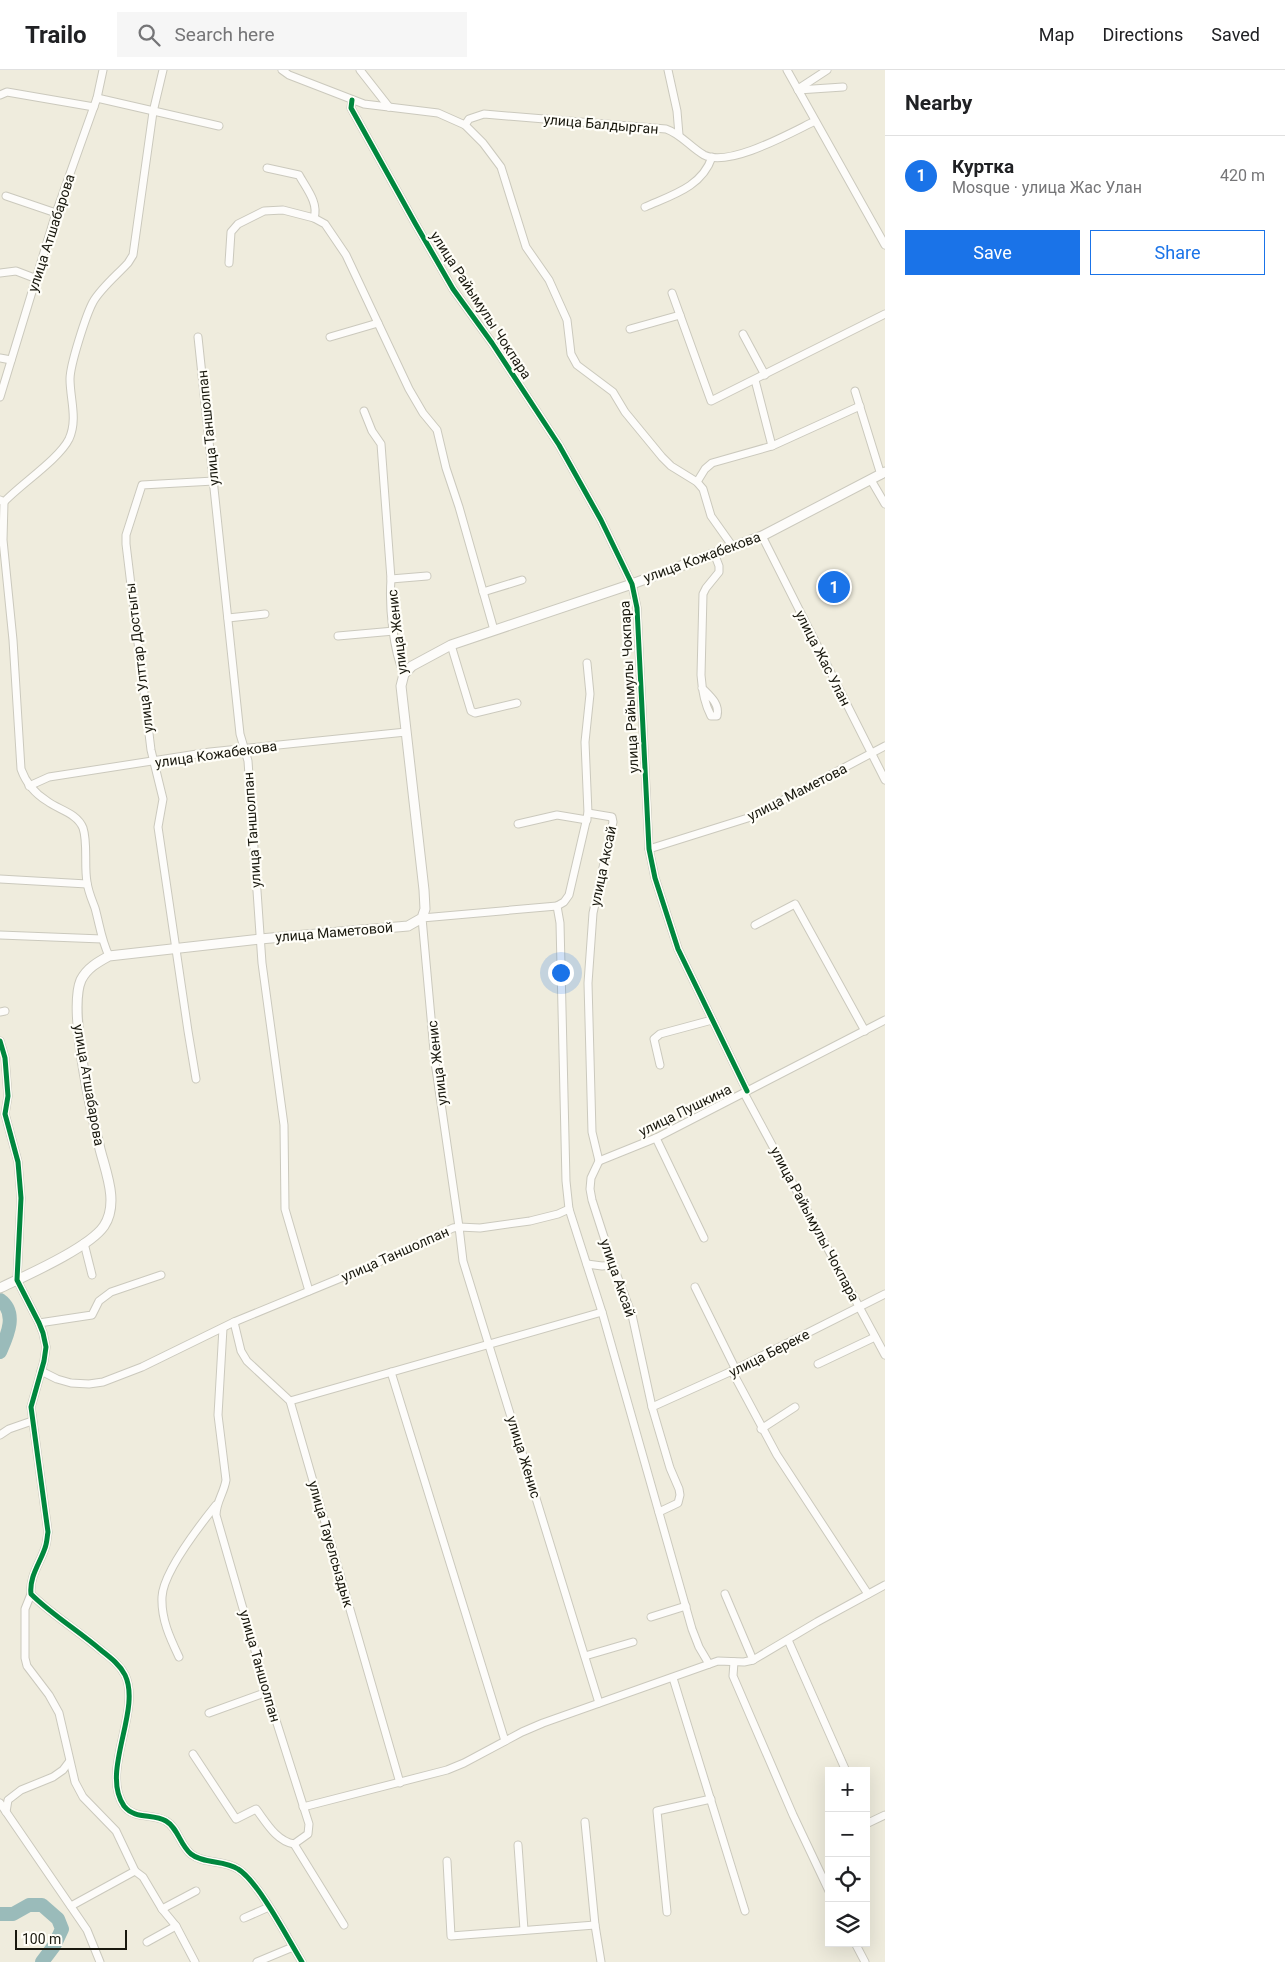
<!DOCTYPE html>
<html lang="en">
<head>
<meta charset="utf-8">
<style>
  :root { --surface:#fff; --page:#f6f6f6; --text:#202124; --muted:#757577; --line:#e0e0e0; --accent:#1a73e8 }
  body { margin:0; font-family:Roboto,sans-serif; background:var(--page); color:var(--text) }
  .controls { position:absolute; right:15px; bottom:15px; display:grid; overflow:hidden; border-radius:0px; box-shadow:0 5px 20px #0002 }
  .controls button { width:45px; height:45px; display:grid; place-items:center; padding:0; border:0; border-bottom:1px solid var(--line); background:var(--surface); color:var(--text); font:25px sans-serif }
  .scale { position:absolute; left:15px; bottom:12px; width:112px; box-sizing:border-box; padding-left:5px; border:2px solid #19180e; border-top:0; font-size:14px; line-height:18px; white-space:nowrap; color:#19180e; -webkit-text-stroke:4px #fffef8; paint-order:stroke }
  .you { position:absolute; left:560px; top:902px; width:18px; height:18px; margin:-12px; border:4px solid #fff; border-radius:50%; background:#1a73e8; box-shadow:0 0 0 8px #1a73e833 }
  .badge { display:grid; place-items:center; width:32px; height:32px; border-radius:50%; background:var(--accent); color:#fff; font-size:16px; font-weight:700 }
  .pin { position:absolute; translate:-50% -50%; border:2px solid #fff; box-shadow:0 1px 5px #0006 }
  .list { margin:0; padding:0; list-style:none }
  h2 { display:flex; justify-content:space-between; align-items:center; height:65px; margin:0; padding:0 20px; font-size:21px }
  h2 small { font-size:16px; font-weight:400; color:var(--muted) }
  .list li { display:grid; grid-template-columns:32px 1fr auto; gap:15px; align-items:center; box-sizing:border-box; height:80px; padding:0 20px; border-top:1px solid var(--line) }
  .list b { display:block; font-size:19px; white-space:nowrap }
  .list p { margin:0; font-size:16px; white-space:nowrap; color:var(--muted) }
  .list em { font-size:16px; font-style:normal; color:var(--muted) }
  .actions { display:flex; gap:10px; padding:15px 20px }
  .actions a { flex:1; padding:11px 0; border:1px solid var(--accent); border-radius:0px; text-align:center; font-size:18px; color:var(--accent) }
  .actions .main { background:var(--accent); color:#fff }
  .icon { flex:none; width:28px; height:28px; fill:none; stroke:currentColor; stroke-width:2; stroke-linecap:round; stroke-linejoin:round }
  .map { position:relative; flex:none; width:885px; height:1892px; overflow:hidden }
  header { display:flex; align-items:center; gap:30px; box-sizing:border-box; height:70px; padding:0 25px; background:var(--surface); border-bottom:1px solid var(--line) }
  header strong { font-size:24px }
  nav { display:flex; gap:28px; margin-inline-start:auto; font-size:18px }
  .search { width:350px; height:45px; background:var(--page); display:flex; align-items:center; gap:12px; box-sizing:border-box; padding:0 18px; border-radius:0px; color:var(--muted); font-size:19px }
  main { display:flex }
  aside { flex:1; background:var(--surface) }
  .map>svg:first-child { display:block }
</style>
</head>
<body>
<header>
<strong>Trailo</strong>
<div class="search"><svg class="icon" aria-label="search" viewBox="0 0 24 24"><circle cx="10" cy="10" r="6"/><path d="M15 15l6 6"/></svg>Search here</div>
<nav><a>Map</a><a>Directions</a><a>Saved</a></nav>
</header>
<main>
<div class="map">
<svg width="885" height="1892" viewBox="0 0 885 1892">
  <rect width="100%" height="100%" fill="#efecdd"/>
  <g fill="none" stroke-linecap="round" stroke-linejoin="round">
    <!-- river -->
    <g stroke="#9abbba" stroke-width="14">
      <path d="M0,1230C18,1243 7,1266 0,1282"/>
      <path d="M0,1844H13L29,1835H42L58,1849L62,1859L54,1876L42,1892"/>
    </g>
    <defs>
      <g id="minor">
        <path d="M282,0L289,5L364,34L438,43L465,55L483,73L501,97L526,177L549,210L567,250L571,284L577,295L613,322L625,342L662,387L671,396L697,412L703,419L711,446L733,477"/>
        <path d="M360,0L389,37"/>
        <path d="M668,0L677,41L679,65"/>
        <path d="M787,0L885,175"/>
        <path d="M798,19L827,0"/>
        <path d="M798,20L843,17"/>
        <path d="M0,25L7,22L94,37"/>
        <path d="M97,28L219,56"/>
        <path d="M352,30L351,38L415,153L453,219L492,273L559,375L601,450L632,514L637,538L649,779L655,808L678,879L747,1021"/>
        <path d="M465,55L469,49L484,44L666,59C681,64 690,77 704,85C729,98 792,62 815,51"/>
        <path d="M267,98L299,105C306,118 319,133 314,148"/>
        <path d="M6,126L56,143"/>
        <path d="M645,137C672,125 702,117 712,87"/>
        <path d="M229,193L231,162L238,154L264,141L283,140L314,148L325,154L346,185L409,319L423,343L437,360L446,398L459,437L494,560"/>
        <path d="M0,203L16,201L37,209"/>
        <path d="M672,223L711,331L885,244"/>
        <path d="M630,259L680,245"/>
        <path d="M743,264L765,305"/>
        <path d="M198,267L240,664L248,691L262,893L284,1055L285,1139L309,1221"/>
        <path d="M330,267L378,253"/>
        <path d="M0,288L11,290"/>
        <path d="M755,310L772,376"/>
        <path d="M855,321L881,405"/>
        <path d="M0,327L56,143L97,28L103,0"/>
        <path d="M364,341L372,361L381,374L391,509C389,536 393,580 404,604"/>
        <path d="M871,410L885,434"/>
        <path d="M697,412L705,399L712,393L772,376L860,336"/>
        <path d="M0,430L4,432L3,470L13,570L21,699C26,713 34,723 47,731C59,740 77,743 83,758C88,773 84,796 87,812C88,821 92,830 95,838C100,856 101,869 109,886"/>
        <path d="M4,432C21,414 59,389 69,369C78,349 70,329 70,309C70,295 86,245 93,232C101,218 117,205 128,193L133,185L153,42L163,0"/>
        <path d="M762,466L885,710"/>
        <path d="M391,509L427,506"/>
        <path d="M483,522L522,510"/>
        <path d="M228,548L265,544"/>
        <path d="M338,566L394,561"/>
        <path d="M451,575L471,641L475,643L517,633"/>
        <path d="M587,593L590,624L585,672L588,743L569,825L564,832L557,836L560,853L566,1111L569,1139L602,1242L692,1559L699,1577L709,1594"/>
        <path d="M702,618C710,626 720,634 717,646H711C704,633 702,620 701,605L703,524L706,518L719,502V496L714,483"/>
        <path d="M29,716L49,707L210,682L406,662"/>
        <path d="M588,743L612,747L613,752L593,843L588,913L592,1062L599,1091L591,1108L590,1119L592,1130L613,1195L632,1245L652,1337L670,1398L679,1419L680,1425L678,1433L659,1442"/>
        <path d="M518,754L557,745L587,750"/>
        <path d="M649,779L751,747L885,676"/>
        <path d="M0,809L87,814"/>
        <path d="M557,836L422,848L435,992L459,1157L463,1191L599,1633"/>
        <path d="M755,855L795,834L865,961"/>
        <path d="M0,865L102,869"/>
        <path d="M0,942L5,941"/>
        <path d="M0,971L5,988L8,1026L5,1044L18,1092L21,1128L17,1210L39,1253L43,1263L46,1277L44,1291L31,1337L48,1462C47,1467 47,1473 45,1478C40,1493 29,1507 31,1524C52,1545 79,1561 102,1581C111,1588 120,1595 125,1605C142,1640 100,1702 124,1736C135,1750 153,1743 166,1751C178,1758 180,1775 191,1784C203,1794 224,1790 238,1799C258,1811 288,1869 302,1892"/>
        <path d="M660,995L654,969L660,964L712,950"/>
        <path d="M196,1009L188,961L158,757L163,729L151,680L126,474V465L142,415L214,411"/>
        <path d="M744,1023L885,1285"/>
        <path d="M656,1068L704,1168"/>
        <path d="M599,1091L656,1068L885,950"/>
        <path d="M84,1173L92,1205"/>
        <path d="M587,1194L602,1196L613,1195"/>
        <path d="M695,1217L736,1300"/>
        <path d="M234,1252L241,1281L247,1291L290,1331L400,1713"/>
        <path d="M39,1253L92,1245L99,1231L111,1222L161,1205"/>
        <path d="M818,1294L875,1267"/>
        <path d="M41,1301L57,1309L71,1313L89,1314L103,1312L142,1297L234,1252L370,1196L453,1158L459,1157L480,1158L530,1151L558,1144L569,1139"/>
        <path d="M732,1301L777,1385L868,1524"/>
        <path d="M391,1302L505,1671"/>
        <path d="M290,1331L602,1242"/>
        <path d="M652,1337L732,1301L885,1224"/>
        <path d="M761,1359L795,1337"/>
        <path d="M0,1365L9,1359L32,1351"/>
        <path d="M31,1524L25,1539V1588L27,1596L49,1625L59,1643L75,1712L83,1727L116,1761L135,1801L143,1807L162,1839L176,1856L195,1892"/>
        <path d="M725,1524L753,1590"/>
        <path d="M651,1547L686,1536"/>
        <path d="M788,1570L846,1701"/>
        <path d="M585,1586L633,1572"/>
        <path d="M179,1587C170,1568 161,1549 162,1527C163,1502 200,1455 216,1435"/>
        <path d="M734,1592L733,1606L793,1745L829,1821"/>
        <path d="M673,1608L745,1841"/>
        <path d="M209,1643L267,1622"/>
        <path d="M193,1684L236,1749L256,1739C266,1752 276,1771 294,1774L308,1764L309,1754L267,1622L216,1445C216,1432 224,1423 226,1410L218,1345L223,1258"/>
        <path d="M0,1733L87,1860L100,1892"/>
        <path d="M303,1737L447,1700L464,1693L522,1662L543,1653L718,1591L744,1592L753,1590L817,1552L885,1515"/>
        <path d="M6,1742L8,1730L21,1720L53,1707L63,1700L69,1692"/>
        <path d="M585,1752L595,1855L601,1892"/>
        <path d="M866,1754L885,1745"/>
        <path d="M294,1774L344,1855"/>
        <path d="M518,1775L524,1860"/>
        <path d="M447,1791L451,1866L595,1855"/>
        <path d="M71,1836L135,1801"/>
        <path d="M162,1839L196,1821"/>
        <path d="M667,1842L657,1741L711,1729"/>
        <path d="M244,1848L269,1837"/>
        <path d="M147,1872L176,1856"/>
        <path d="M855,1873L865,1892"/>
        <path d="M257,1892L293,1877"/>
      </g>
      <path id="secondary" d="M0,1218C25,1206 89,1178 104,1156C119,1133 106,1103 100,1079C92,1045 68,940 81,910C87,898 98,892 109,886L260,869L408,856L422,848L425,839L424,820L401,616L404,604L412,596L451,575L632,514L762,466L885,402"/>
    </defs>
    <!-- minor casing -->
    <use href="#minor" stroke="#cbc9bd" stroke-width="9"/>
    <!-- secondary casing -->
    <use href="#secondary" stroke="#cbc9bd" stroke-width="11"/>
    <!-- minor -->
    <use href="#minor" stroke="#fdfcfa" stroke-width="7"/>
    <!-- secondary -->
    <use href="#secondary" stroke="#fdfcfa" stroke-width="9"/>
    <defs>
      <g id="cycleway">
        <path d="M352,30L351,38L415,153L453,219L492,273L559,375L601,450L632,514L637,538L649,779L655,808L678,879L747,1021"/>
        <path d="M0,971L5,988L8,1026L5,1044L18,1092L21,1128L17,1210L39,1253L43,1263L46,1277L44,1291L31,1337L48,1462C47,1467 47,1473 45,1478C40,1493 29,1507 31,1524C52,1545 79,1561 102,1581C111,1588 120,1595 125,1605C142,1640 100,1702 124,1736C135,1750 153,1743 166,1751C178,1758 180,1775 191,1784C203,1794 224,1790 238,1799C258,1811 288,1869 302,1892"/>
      </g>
    </defs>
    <!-- cycleway casing -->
    <use href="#cycleway" stroke="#fffef8" stroke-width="8"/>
    <!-- cycleway -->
    <use href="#cycleway" stroke="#00873e" stroke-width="5"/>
  </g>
  <g text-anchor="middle" stroke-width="4.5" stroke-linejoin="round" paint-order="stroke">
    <!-- street labels -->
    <g font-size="14" fill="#19180e" stroke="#fffef8">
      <text transform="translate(601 54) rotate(5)" y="5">улица Балдырган</text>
      <text transform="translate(51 163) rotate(-72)" y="5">улица Атшабарова</text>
      <text transform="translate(481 235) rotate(57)" y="5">улица Райымулы Чокпара</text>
      <text transform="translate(208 358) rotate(-96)" y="5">улица Таншолпан</text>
      <text transform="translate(702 487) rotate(-20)" y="5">улица Кожабекова</text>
      <text transform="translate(397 562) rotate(-97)" y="5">улица Женис</text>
      <text transform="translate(139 588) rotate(-97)" y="5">улица Улттар Достыгы</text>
      <text transform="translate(823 588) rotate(63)" y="5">улица Жас Улан</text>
      <text transform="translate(629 617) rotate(-93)" y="5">улица Райымулы Чокпара</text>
      <text transform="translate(216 684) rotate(-8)" y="5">улица Кожабекова</text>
      <text transform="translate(797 722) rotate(-27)" y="5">улица Маметова</text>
      <text transform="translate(252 760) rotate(-94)" y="5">улица Таншолпан</text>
      <text transform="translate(603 796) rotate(-78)" y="5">улица Аксай</text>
      <text transform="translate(334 862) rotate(-5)" y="5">улица Маметовой</text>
      <text transform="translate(437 993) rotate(-97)" y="5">улица Женис</text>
      <text transform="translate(89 1015) rotate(80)" y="5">улица Атшабарова</text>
      <text transform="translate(685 1040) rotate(-26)" y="5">улица Пушкина</text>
      <text transform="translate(815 1154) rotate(62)" y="5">улица Райымулы Чокпара</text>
      <text transform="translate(395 1184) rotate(-24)" y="5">улица Таншолпан</text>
      <text transform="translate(618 1208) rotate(71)" y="5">улица Аксай</text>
      <text transform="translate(769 1283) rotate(-27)" y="5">улица Береке</text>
      <text transform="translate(524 1387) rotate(73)" y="5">улица Женис</text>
      <text transform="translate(331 1474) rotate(74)" y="5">улица Тауелсыздык</text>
      <text transform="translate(260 1596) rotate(74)" y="5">улица Таншолпан</text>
    </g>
  </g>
</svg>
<div class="controls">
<button>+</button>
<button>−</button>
<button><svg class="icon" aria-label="locate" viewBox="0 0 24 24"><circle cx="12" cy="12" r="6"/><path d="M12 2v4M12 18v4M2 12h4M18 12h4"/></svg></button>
<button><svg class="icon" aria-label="layers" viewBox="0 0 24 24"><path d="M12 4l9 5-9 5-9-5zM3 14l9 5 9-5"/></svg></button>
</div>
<div class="scale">100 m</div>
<div class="you"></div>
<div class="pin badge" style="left:834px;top:517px">1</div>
</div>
<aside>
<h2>Nearby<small></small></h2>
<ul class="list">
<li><span class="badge">1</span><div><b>Куртка</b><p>Mosque · улица Жас Улан</p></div><em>420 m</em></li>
</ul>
<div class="actions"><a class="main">Save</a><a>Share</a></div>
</aside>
</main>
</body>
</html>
